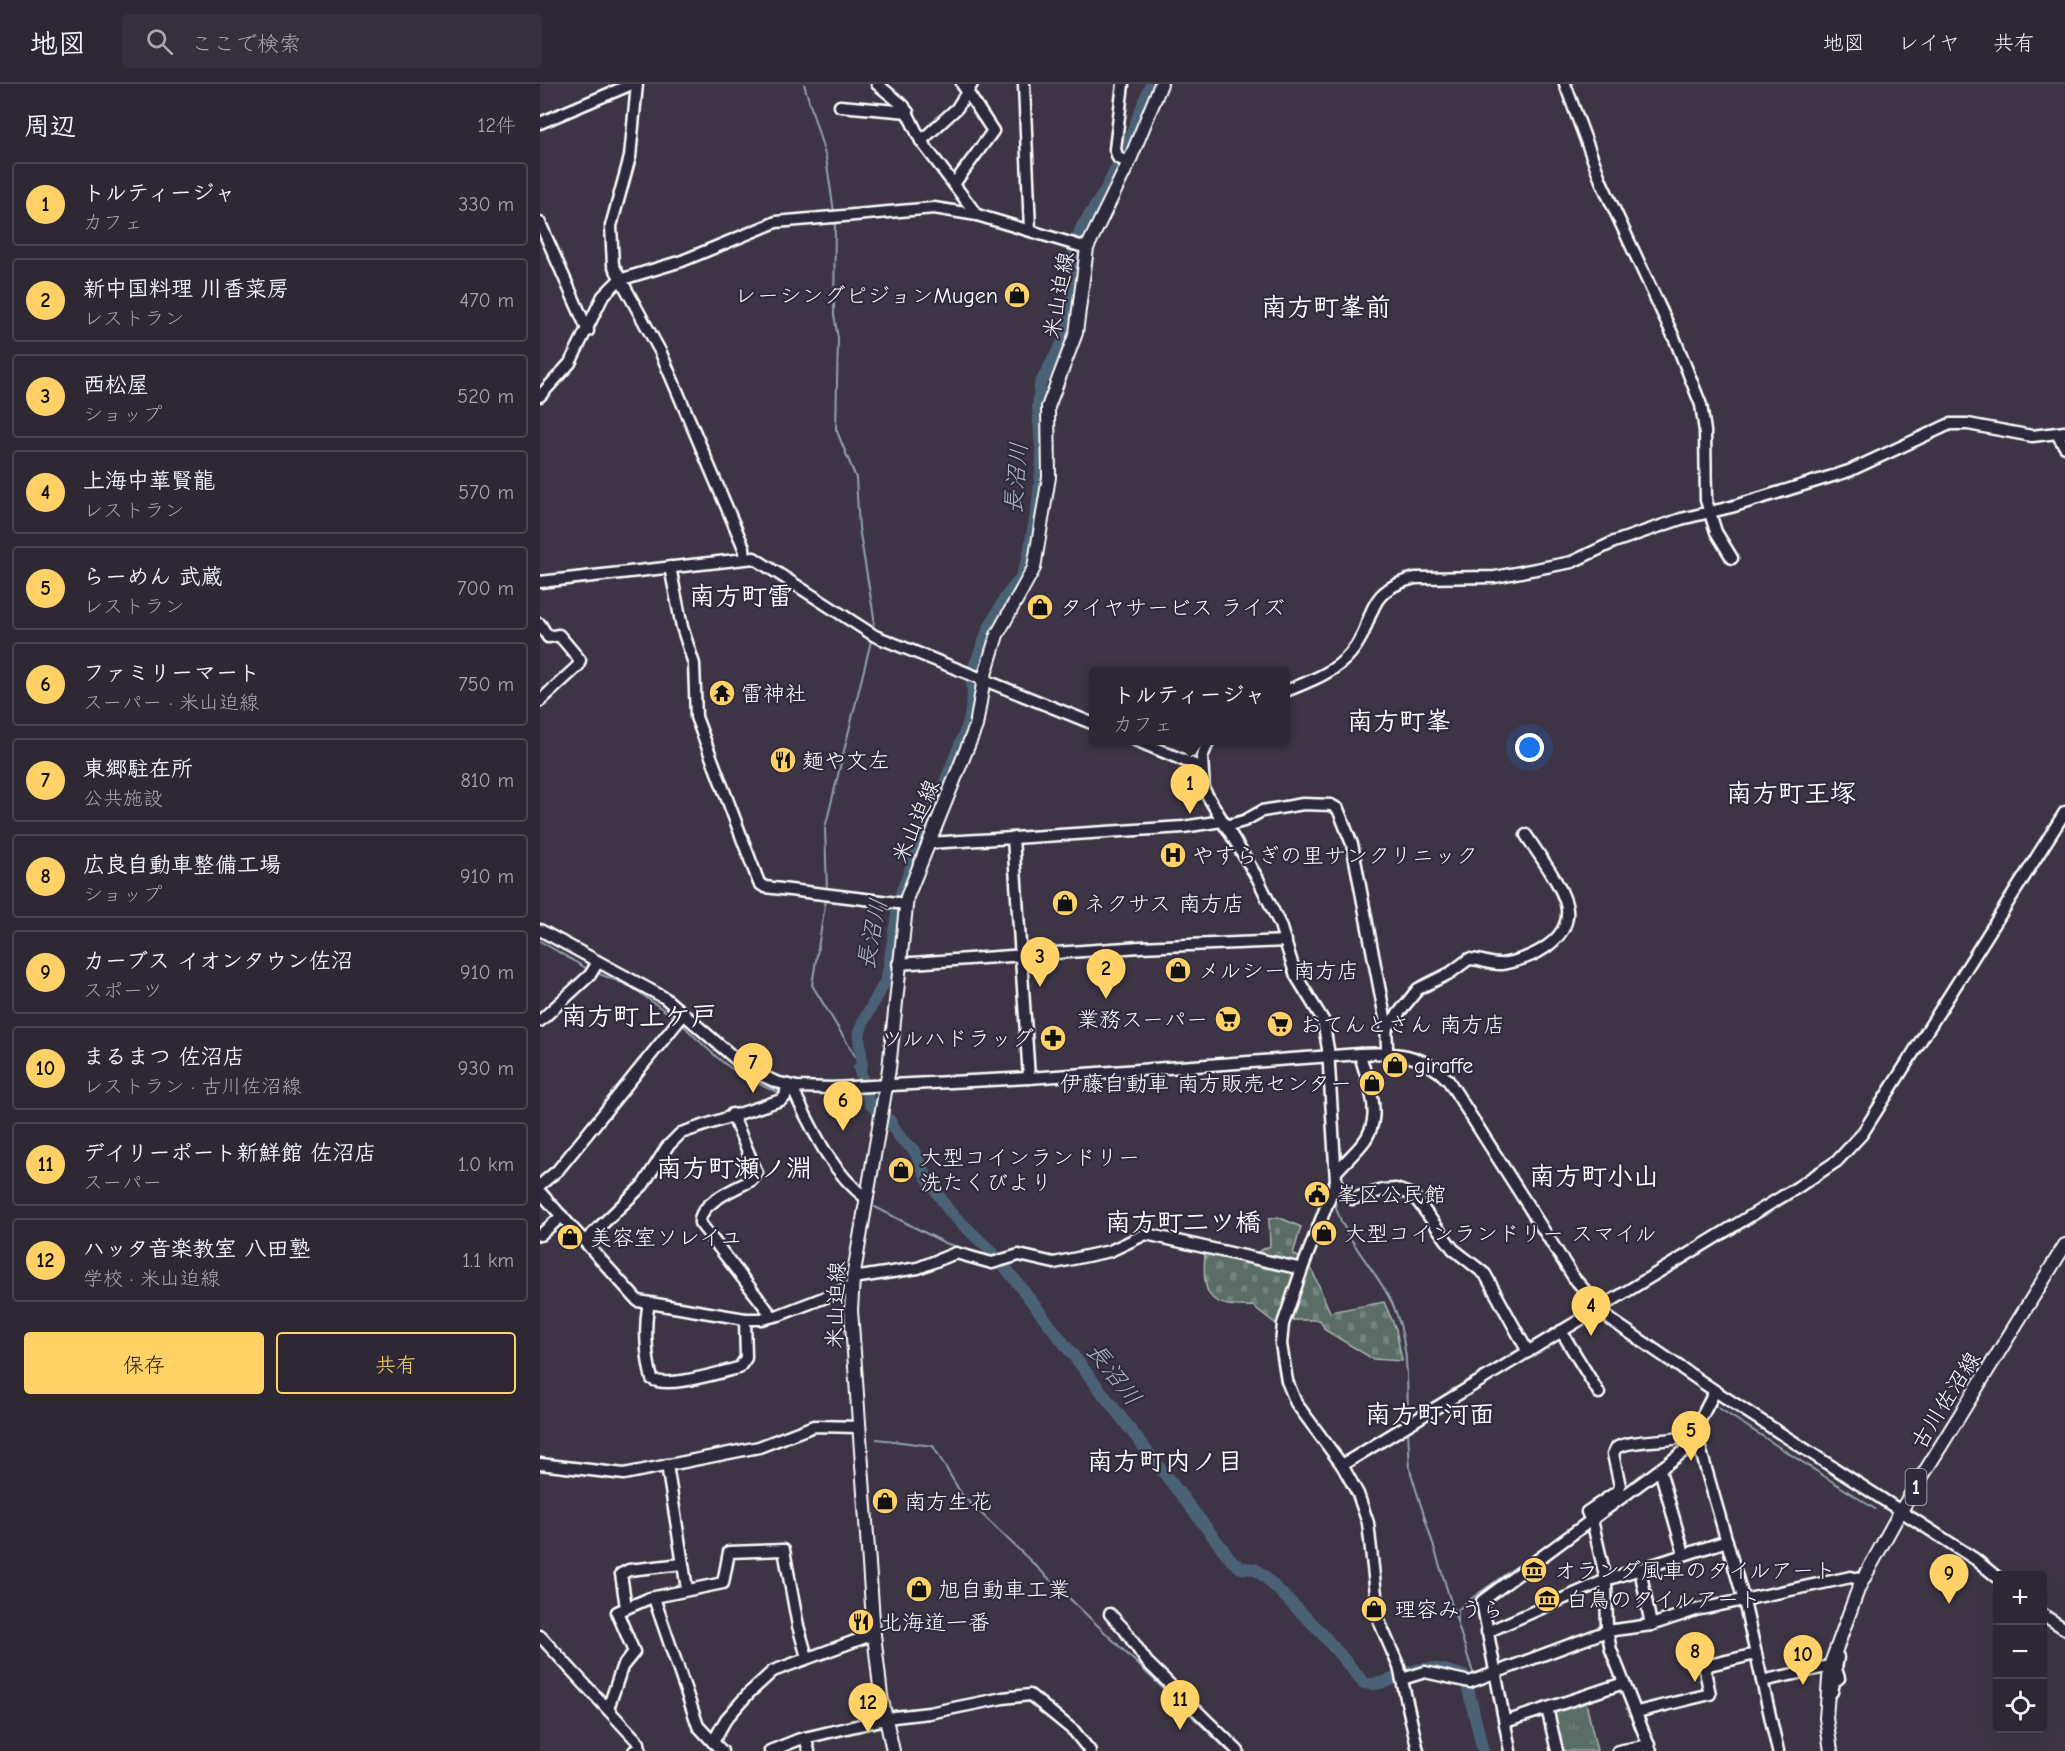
<!DOCTYPE html>
<html lang="ja">
<head>
<meta charset="utf-8">
<style>
  :root { --surface:#2e2834; --page:#36303c; --text:#f1f3f6; --muted:#a7a6ac; --line:#49444f; --accent:#ffd166 }
  body { margin:0; font-family:"Comic Neue","Klee One",sans-serif; background:var(--page); color:var(--text) }
  .controls { position:absolute; right:18px; bottom:18px; display:grid; overflow:hidden; border-radius:6px; box-shadow:0 6px 24px #0002 }
  .controls button { width:54px; height:54px; display:grid; place-items:center; padding:0; border:0; border-bottom:2px solid var(--line); background:var(--surface); color:var(--text); font:30px sans-serif }
  .you { position:absolute; left:990px; top:664px; width:21px; height:21px; margin:-15px; border:4px solid #fff; border-radius:50%; background:#1a73e8; box-shadow:0 0 0 9px #1a73e833 }
  .badge { display:grid; place-items:center; width:39px; height:39px; border-radius:50%; background:var(--accent); color:#111; font-size:20px; font-weight:700 }
  .pin { position:absolute; translate:-50% -50px; filter:drop-shadow(0 2px 3px #0008) }
  .pin::after { content:''; position:absolute; top:32px; width:21px; height:18px; background:inherit; clip-path:polygon(0 0,100% 0,50% 100%) }
  .popup { position:absolute; left:549px; top:583px; width:201px; height:78px; box-sizing:border-box; display:grid; place-content:center; border-radius:6px; background:var(--surface); filter:drop-shadow(0 2px 4px #0005); font-size:20px; white-space:nowrap; color:var(--muted) }
  .popup b { font-size:22px; color:var(--text) }
  .popup::after { content:''; position:absolute; left:50%; top:100%; margin-left:-12px; border:12px solid transparent; border-top-color:var(--surface) }
  .list { margin:0; padding:0; list-style:none }
  h2 { display:flex; justify-content:space-between; align-items:center; height:78px; margin:0; padding:0 24px; font-size:26px }
  h2 small { font-size:20px; font-weight:400; color:var(--muted) }
  .list li { display:grid; grid-template-columns:39px 1fr auto; gap:18px; align-items:center; box-sizing:border-box; height:84px; margin:0 12px 12px; padding:0 12px; border:2px solid var(--line); border-radius:6px }
  .list b { display:block; font-size:22px; white-space:nowrap }
  .list p { margin:0; font-size:20px; white-space:nowrap; color:var(--muted) }
  .list em { font-size:20px; font-style:normal; color:var(--muted) }
  .actions { display:flex; gap:12px; padding:18px 24px }
  .actions a { flex:1; padding:14px 0; border:2px solid var(--accent); border-radius:6px; text-align:center; font-size:21px; color:var(--accent) }
  .actions .main { background:var(--accent); color:#111 }
  .icon { flex:none; width:33px; height:33px; fill:none; stroke:currentColor; stroke-width:2; stroke-linecap:round; stroke-linejoin:round }
  .map { position:relative; flex:none; width:1525px; height:1667px; overflow:hidden }
  header { display:flex; align-items:center; gap:36px; box-sizing:border-box; height:84px; padding:0 30px; background:var(--surface); border-bottom:2px solid var(--line) }
  header strong { font-size:28px }
  nav { display:flex; gap:33px; margin-inline-start:auto; font-size:21px }
  .search { width:420px; height:54px; background:var(--page); display:flex; align-items:center; gap:15px; box-sizing:border-box; padding:0 21px; border-radius:6px; color:var(--muted); font-size:22px }
  main { display:flex }
  aside { flex:1; background:var(--surface) }
  .map>svg:first-child { display:block }
</style>
</head>
<body>
<header>
<strong>地図</strong>
<div class="search"><svg class="icon" aria-label="search" viewBox="0 0 24 24"><circle cx="10" cy="10" r="6"/><path d="M15 15l6 6"/></svg>ここで検索</div>
<nav><a>地図</a><a>レイヤ</a><a>共有</a></nav>
</header>
<main>
<aside>
<h2>周辺<small>12件</small></h2>
<ul class="list">
<li><span class="badge">1</span><div><b>トルティージャ</b><p>カフェ</p></div><em>330 m</em></li>
<li><span class="badge">2</span><div><b>新中国料理 川香菜房</b><p>レストラン</p></div><em>470 m</em></li>
<li><span class="badge">3</span><div><b>西松屋</b><p>ショップ</p></div><em>520 m</em></li>
<li><span class="badge">4</span><div><b>上海中華賢龍</b><p>レストラン</p></div><em>570 m</em></li>
<li><span class="badge">5</span><div><b>らーめん 武蔵</b><p>レストラン</p></div><em>700 m</em></li>
<li><span class="badge">6</span><div><b>ファミリーマート</b><p>スーパー · 米山迫線</p></div><em>750 m</em></li>
<li><span class="badge">7</span><div><b>東郷駐在所</b><p>公共施設</p></div><em>810 m</em></li>
<li><span class="badge">8</span><div><b>広良自動車整備工場</b><p>ショップ</p></div><em>910 m</em></li>
<li><span class="badge">9</span><div><b>カーブス イオンタウン佐沼</b><p>スポーツ</p></div><em>910 m</em></li>
<li><span class="badge">10</span><div><b>まるまつ 佐沼店</b><p>レストラン · 古川佐沼線</p></div><em>930 m</em></li>
<li><span class="badge">11</span><div><b>デイリーポート新鮮館 佐沼店</b><p>スーパー</p></div><em>1.0 km</em></li>
<li><span class="badge">12</span><div><b>ハッタ音楽教室 八田塾</b><p>学校 · 米山迫線</p></div><em>1.1 km</em></li>
</ul>
<div class="actions"><a class="main">保存</a><a>共有</a></div>
</aside>
<div class="map">
<svg width="1525" height="1667" viewBox="0 0 1525 1667">
  <defs>
    <pattern id="cemetery-stones" width="16" height="16" patternUnits="userSpaceOnUse" patternTransform="scale(1.5)"><rect width="16" height="16" fill="#5a6d66"/><path d="M2 7V4a2 2 0 0 1 4 0v3zM10 15v-3a2 2 0 0 1 4 0v3z" fill="#73837d"/></pattern>
    <pattern id="park-tufts" width="24" height="20" patternUnits="userSpaceOnUse" patternTransform="scale(1.5)"><rect width="24" height="20" fill="#5a6d66"/><path d="M3 7l-1-3M5 7V3M7 7l1-3M15 17l-1-3M17 17v-4M19 17l1-3" fill="none" stroke="#73837d"/></pattern>
  </defs>
  <rect width="100%" height="100%" fill="#3d3545"/>
  <filter id="ink" filterUnits="userSpaceOnUse"><feTurbulence type="fractalNoise" baseFrequency=".0167" numOctaves="2"/><feDisplacementMap in="SourceGraphic" scale="12" xChannelSelector="R" yChannelSelector="G"/><feConvolveMatrix kernelMatrix="1 2 1 2 8 2 1 2 1" color-interpolation-filters="sRGB"/></filter>
  <g filter="url(#ink)">
    <!-- cemetery -->
    <path fill="url(#cemetery-stones)" stroke="#acb6b2" stroke-width="1.5" d="M738,1133L761,1143L753,1170L769,1179L790,1228L844,1218L856,1245L862,1277L833,1275L785,1246L780,1236H752L736,1240L713,1222C668,1224 662,1212 665,1169L701,1176L730,1162L729,1135Z"/>
    <!-- park -->
    <path fill="url(#park-tufts)" stroke="#acb6b2" stroke-width="1.5" d="M1045,1614L1057,1667H1019L1010,1626Z"/>
    <g fill="none" stroke-linecap="round" stroke-linejoin="round">
      <!-- stream -->
      <g stroke="#93a1ad" stroke-width="2">
        <path d="M264,0L286,74L294,128"/>
        <path d="M295,137L294,231L298,254L296,345L316,394L319,444L334,533L333,548"/>
        <path d="M287,806L285,744L332,553"/>
        <path d="M286,815L272,901L317,975L319,984"/>
        <path d="M0,857L49,886"/>
        <path d="M57,889L90,902L135,934"/>
        <path d="M141,939C175,973 194,993 241,1009"/>
        <path d="M783,982L786,1022"/>
        <path d="M273,1057L287,1080"/>
        <path d="M794,1113C798,1150 838,1187 853,1221C869,1257 867,1297 868,1335"/>
        <path d="M335,1123L405,1159L436,1169"/>
        <path d="M1174,1321L1335,1425"/>
        <path d="M868,1347L870,1386L933,1589"/>
        <path d="M271,1348L283,1347"/>
        <path d="M337,1355L393,1362L422,1411L688,1667"/>
        <path d="M0,1374L74,1384"/>
        <path d="M918,1538V1526L925,1519L1045,1434"/>
      </g>
      <!-- river -->
      <path stroke="#4b6276" stroke-width="12" d="M611,0L585,67L564,109L541,144L535,164V192L526,252L500,300L498,324L502,375L498,418L488,475L480,495L465,514L449,544L432,589L433,613L429,638L360,812L347,894L323,938L319,951L322,981L319,984L330,1020L350,1037L361,1055L375,1067L387,1094L410,1128L458,1174L692,1477L701,1484L715,1485L725,1493L779,1546L824,1599C843,1604 864,1587 883,1585C897,1583 911,1588 925,1592L943,1667"/>
      <defs>
        <g id="minor">
          <path d="M97,0L90,73L71,142L73,181L121,269L204,464L205,473"/>
          <path d="M337,0L364,22L381,57L437,131"/>
          <path d="M484,0L490,146"/>
          <path d="M583,0L575,65L578,74L589,78"/>
          <path d="M1025,0L1061,97L1136,258L1161,321L1165,347L1166,416L1176,448L1192,474"/>
          <path d="M300,22L368,28"/>
          <path d="M0,39L92,0"/>
          <path d="M381,57L417,24L432,0"/>
          <path d="M414,100L453,47L422,0"/>
          <path d="M0,139L48,247"/>
          <path d="M0,312L30,279L63,212L79,196L142,177L236,138L394,124L437,131L547,164"/>
          <path d="M1517,350L1525,363"/>
          <path d="M130,483L142,543L154,580L156,633L219,799L225,803L366,820"/>
          <path d="M0,498L214,474L335,552L554,640"/>
          <path d="M0,540L8,553L19,551L40,576L38,582L0,617"/>
          <path d="M746,607C768,598 794,589 810,570C838,538 820,508 875,494L955,493L1032,478L1074,458L1141,435L1191,423L1309,387L1410,340H1428L1492,352L1525,348"/>
          <path d="M595,656L662,684"/>
          <path d="M669,656L662,673L664,706L718,795L740,841L756,892L783,936L788,965L796,1097L803,1109L812,1115L843,1106L856,1105L873,1111L913,1165L945,1190L988,1268"/>
          <path d="M685,742L704,737L722,727L763,720L791,721L798,725L812,760L846,939L847,964"/>
          <path d="M473,754L643,743L682,737"/>
          <path d="M388,759L473,754L489,994"/>
          <path d="M0,846L125,914L206,984L236,998L257,1003L292,1004L489,994L820,970C855,968 882,969 908,996L1034,1194L1071,1236L1175,1307L1435,1475L1458,1494"/>
          <path d="M358,880L600,863L746,857"/>
          <path d="M0,937L50,891L58,878"/>
          <path d="M846,945L878,905L910,889L929,875C941,875 950,881 962,880C990,876 1035,855 1026,820C1020,798 998,770 986,751"/>
          <path d="M251,1002C272,1044 289,1086 327,1115"/>
          <path d="M192,1030L217,1089L212,1096C197,1104 158,1119 160,1139L232,1232"/>
          <path d="M796,1088C805,1077 820,1065 827,1053C843,1027 826,996 820,970"/>
          <path d="M796,1097L762,1185L743,1240L741,1260L747,1297L756,1319L802,1381L1258,1103L1297,1077L1322,1050L1525,728"/>
          <path d="M0,1101L18,1086L144,930"/>
          <path d="M0,1108L98,1217L205,1235H222L239,1231L312,1203"/>
          <path d="M0,1151L22,1132"/>
          <path d="M45,1157L103,1101L127,1063L141,1049L241,1016L245,1013L247,1001"/>
          <path d="M313,1194L378,1184L416,1169L452,1179L479,1171L514,1179L570,1167L606,1150L762,1185"/>
          <path d="M109,1219C104,1242 106,1272 112,1295C128,1305 180,1288 199,1284L206,1274L205,1235"/>
          <path d="M1021,1247L1059,1309"/>
          <path d="M1158,1357L1204,1517L1238,1667"/>
          <path d="M0,1380L84,1390L219,1363L274,1342L319,1343"/>
          <path d="M127,1381L147,1505"/>
          <path d="M802,1381L818,1410L828,1439L839,1537L859,1583L878,1667"/>
          <path d="M1120,1386L1144,1470"/>
          <path d="M1052,1436L1066,1496L1067,1547L1071,1566L1111,1667"/>
          <path d="M1051,1437L1047,1428L1078,1407L1080,1402L1073,1370L1076,1364C1095,1353 1144,1361 1155,1346"/>
          <path d="M1100,1485L1111,1541"/>
          <path d="M114,1514L158,1642L173,1658"/>
          <path d="M86,1523L81,1490L89,1486L142,1480"/>
          <path d="M570,1530L584,1545L607,1578L698,1667"/>
          <path d="M1502,1530L1525,1545"/>
          <path d="M947,1548L1066,1496L1187,1457"/>
          <path d="M0,1552L99,1659L100,1665L94,1667"/>
          <path d="M862,1595L885,1588L930,1598L1067,1547L1111,1541L1156,1526L1311,1493L1323,1496"/>
          <path d="M1222,1597L1290,1582"/>
          <path d="M1292,1608L1294,1598L1299,1594L1296,1585L1298,1573"/>
          <path d="M1007,1624L1017,1667"/>
          <path d="M68,1625L82,1583L94,1568L77,1528L110,1514L183,1499L189,1468L244,1466L258,1542L267,1573"/>
          <path d="M1097,1628L1170,1610L1165,1587L1169,1581L1216,1570"/>
          <path d="M965,1638L1084,1599"/>
          <path d="M265,1654L269,1667"/>
          <path d="M182,1667L173,1658L186,1635L209,1609L233,1587L334,1550"/>
          <path d="M230,1667L260,1655L354,1633L389,1629L463,1614L490,1611L534,1647L550,1667"/>
          <path d="M970,1667L942,1517L1158,1357L1155,1346L1175,1307"/>
          <path d="M1078,1667L1109,1661"/>
        </g>
        <g id="major">
          <path d="M353,1667L341,1612L334,1550L311,1226L313,1194L349,985L367,813L436,642L444,594L457,551L494,484L509,393L508,323L536,249L547,164L589,78L621,0"/>
          <path d="M1291,1667L1286,1634L1290,1582L1319,1503L1360,1428L1525,1161"/>
        </g>
      </defs>
      <!-- minor casing -->
      <use href="#minor" stroke="#fff" stroke-width="15"/>
      <!-- major casing -->
      <use href="#major" stroke="#fff" stroke-width="16"/>
      <!-- minor -->
      <use href="#minor" stroke="#2f2a3d" stroke-width="10"/>
      <!-- major -->
      <use href="#major" stroke="#2f2a3d" stroke-width="12"/>
    </g>
  </g>
  <!-- icons -->
  <defs>
    <symbol id="shop-disc" viewBox="-11 -11 22 22"><circle r="9.5" fill="#ffd166" stroke="#2f2a3d"/><path d="M-5-2.5h2.3a2.7 3.5 0 0 1 5.4 0H5L5.5 6h-11ZM-1.5-2.5h3a1.5 2.3 0 0 0-3 0Z" fill="#111"/></symbol>
    <symbol id="temple-disc" viewBox="-11 -11 22 22"><circle r="9.5" fill="#ffd166" stroke="#2f2a3d"/><path d="M0-6L5-2H3V0L6.5 2.5H4V6H1.5V3h-3V6H-4V2.5H-6.5L-3 0V-2H-5Z" fill="#111"/></symbol>
    <symbol id="restaurant-disc" viewBox="-11 -11 22 22"><circle r="9.5" fill="#ffd166" stroke="#2f2a3d"/><path d="M-5-6h1v4h1v-4h1v4h1v-4h1v5L-1.5 .5V6h-2V.5L-5-1ZM5-6V6H3V1.5H1.5Q1.5-4 5-6Z" fill="#111"/></symbol>
    <symbol id="hospital-disc" viewBox="-11 -11 22 22"><circle r="9.5" fill="#ffd166" stroke="#2f2a3d"/><path d="M-5-5h3v3.5h4V-5h3V5h-3V1.5h-4V5h-3Z" fill="#111"/></symbol>
    <symbol id="supermarket-disc" viewBox="-11 -11 22 22"><circle r="9.5" fill="#ffd166" stroke="#2f2a3d"/><path d="M-6-5.5h2.5l.6 2H6L4.5 2H-2.5L-4.4-4H-6ZM-1.5 3.2a1.3 1.3 0 1 0 .1 0ZM3 3.2a1.3 1.3 0 1 0 .1 0Z" fill="#111"/></symbol>
    <symbol id="pharmacy-disc" viewBox="-11 -11 22 22"><circle r="9.5" fill="#ffd166" stroke="#2f2a3d"/><path d="M-2-6h4v4h4v4h-4v4h-4v-4h-4v-4h4Z" fill="#111"/></symbol>
    <symbol id="civic-disc" viewBox="-11 -11 22 22"><circle r="9.5" fill="#ffd166" stroke="#2f2a3d"/><path d="M-.6-6.5H3V-4.5H.6V-3L4-1V1h2V6H-6V1h2V-1L-.6-3ZM-1.2 2.5V6h2.4V2.5Z" fill="#111"/></symbol>
    <symbol id="museum-disc" viewBox="-11 -11 22 22"><circle r="9.5" fill="#ffd166" stroke="#2f2a3d"/><path d="M0-6L6-3V-2H-6V-3ZM-5-1h2V3h-2ZM-1-1h2V3h-2ZM3-1h2V3H3ZM-6 4H6V6H-6Z" fill="#111"/></symbol>
  </defs>
  <g fill-rule="evenodd">
    <use href="#shop-disc" x="462" y="196" width="30" height="30"/>
    <use href="#shop-disc" x="485" y="508" width="30" height="30"/>
    <use href="#temple-disc" x="167" y="594" width="30" height="30"/>
    <use href="#restaurant-disc" x="228" y="661" width="30" height="30"/>
    <use href="#hospital-disc" x="618" y="756" width="30" height="30"/>
    <use href="#shop-disc" x="510" y="804" width="30" height="30"/>
    <use href="#shop-disc" x="623" y="871" width="30" height="30"/>
    <use href="#supermarket-disc" x="673" y="920" width="30" height="30"/>
    <use href="#supermarket-disc" x="725" y="925" width="30" height="30"/>
    <use href="#pharmacy-disc" x="498" y="939" width="30" height="30"/>
    <use href="#shop-disc" x="840" y="966" width="30" height="30"/>
    <use href="#shop-disc" x="817" y="984" width="30" height="30"/>
    <use href="#shop-disc" x="346" y="1071" width="30" height="30"/>
    <use href="#civic-disc" x="762" y="1095" width="30" height="30"/>
    <use href="#shop-disc" x="769" y="1134" width="30" height="30"/>
    <use href="#shop-disc" x="15" y="1138" width="30" height="30"/>
    <use href="#shop-disc" x="330" y="1402" width="30" height="30"/>
    <use href="#museum-disc" x="979" y="1471" width="30" height="30"/>
    <use href="#shop-disc" x="364" y="1490" width="30" height="30"/>
    <use href="#museum-disc" x="992" y="1500" width="30" height="30"/>
    <use href="#shop-disc" x="819" y="1510" width="30" height="30"/>
    <use href="#restaurant-disc" x="306" y="1523" width="30" height="30"/>
  </g>
  <g text-anchor="middle" stroke-width="4.5" stroke-linejoin="round" paint-order="stroke">
    <!-- shield labels -->
    <rect fill="#2f2a3d" stroke="#c1bfc5" stroke-width="1.5" x="1365.5" y="1385" width="21" height="36" rx="4.5"/>
    <g font-size="21" font-weight="bold" fill="#fff">
      <text x="1376" y="1410">1</text>
    </g>
    <!-- poi labels -->
    <g font-size="22" fill="#fff" stroke="#2f2a3d" text-anchor="start">
      <text x="458" y="219" text-anchor="end">レーシングピジョンMugen</text>
      <text x="520" y="531">タイヤサービス ライズ</text>
      <text x="201" y="617">雷神社</text>
      <text x="262" y="684">麺や文左</text>
      <text x="652" y="779">やすらぎの里サンクリニック</text>
      <text x="544" y="827">ネクサス 南方店</text>
      <text x="658" y="894">メルシー 南方店</text>
      <text x="668" y="943" text-anchor="end">業務スーパー</text>
      <text x="760" y="948">おてんとさん 南方店</text>
      <text x="494" y="962" text-anchor="end">ツルハドラッグ</text>
      <text x="874" y="989">giraffe</text>
      <text x="812" y="1007" text-anchor="end">伊藤自動車 南方販売センター</text>
      <text x="380" y="1081">大型コインランドリー<tspan x="380" dy="25">洗たくびより</tspan></text>
      <text x="796" y="1118">峯区公民館</text>
      <text x="804" y="1157">大型コインランドリー スマイル</text>
      <text x="50" y="1161">美容室ソレイユ</text>
      <text x="364" y="1425">南方生花</text>
      <text x="1014" y="1494">オランダ風車のタイルアート</text>
      <text x="398" y="1513">旭自動車工業</text>
      <text x="1026" y="1523">白鳥のタイルアート</text>
      <text x="854" y="1533">理容みうら</text>
      <text x="340" y="1546">北海道一番</text>
    </g>
    <!-- street labels -->
    <g font-size="22" fill="#fff" stroke="#2f2a3d">
      <text transform="translate(518 211) rotate(-80)" y="8">米山迫線</text>
      <text transform="translate(375 737) rotate(-67)" y="8">米山迫線</text>
      <text transform="translate(295 1221) rotate(-88)" y="8">米山迫線</text>
      <text transform="translate(1405 1316) rotate(-58)" y="8">古川佐沼線</text>
    </g>
    <!-- water labels -->
    <g font-size="24" font-style="italic" fill="#aeb8c1" stroke="#2f2a3d">
      <text transform="translate(476 394) rotate(-85)" y="8">長沼川</text>
      <text transform="translate(332 850) rotate(-79)" y="8">長沼川</text>
      <text transform="translate(574 1290) rotate(52)" y="8">長沼川</text>
    </g>
    <!-- quarter labels -->
    <g font-size="26" font-weight="bold" fill="#fff" stroke="#2f2a3d">
      <text x="786" y="232">南方町峯前</text>
      <text x="201" y="521">南方町雷</text>
      <text x="859" y="646">南方町峯</text>
      <text x="1251" y="718">南方町王塚</text>
      <text x="99" y="941">南方町上ケ戸</text>
      <text x="194" y="1093">南方町瀬ノ淵</text>
      <text x="1054" y="1101">南方町小山</text>
      <text x="643" y="1147">南方町二ツ橋</text>
      <text x="890" y="1339">南方町河面</text>
      <text x="625" y="1386">南方町内ノ目</text>
    </g>
  </g>
</svg>
<div class="controls">
<button>+</button>
<button>−</button>
<button><svg class="icon" aria-label="locate" viewBox="0 0 24 24"><circle cx="12" cy="12" r="6"/><path d="M12 2v4M12 18v4M2 12h4M18 12h4"/></svg></button>
</div>
<div class="you"></div>
<div class="pin badge" style="left:650px;top:730px">1</div>
<div class="popup"><b>トルティージャ</b>カフェ</div>
<div class="pin badge" style="left:566px;top:915px">2</div>
<div class="pin badge" style="left:500px;top:903px">3</div>
<div class="pin badge" style="left:1051px;top:1252px">4</div>
<div class="pin badge" style="left:1151px;top:1377px">5</div>
<div class="pin badge" style="left:303px;top:1047px">6</div>
<div class="pin badge" style="left:213px;top:1009px">7</div>
<div class="pin badge" style="left:1155px;top:1598px">8</div>
<div class="pin badge" style="left:1409px;top:1520px">9</div>
<div class="pin badge" style="left:1263px;top:1601px">10</div>
<div class="pin badge" style="left:640px;top:1646px">11</div>
<div class="pin badge" style="left:328px;top:1649px">12</div>
</div>
</main>
</body>
</html>
